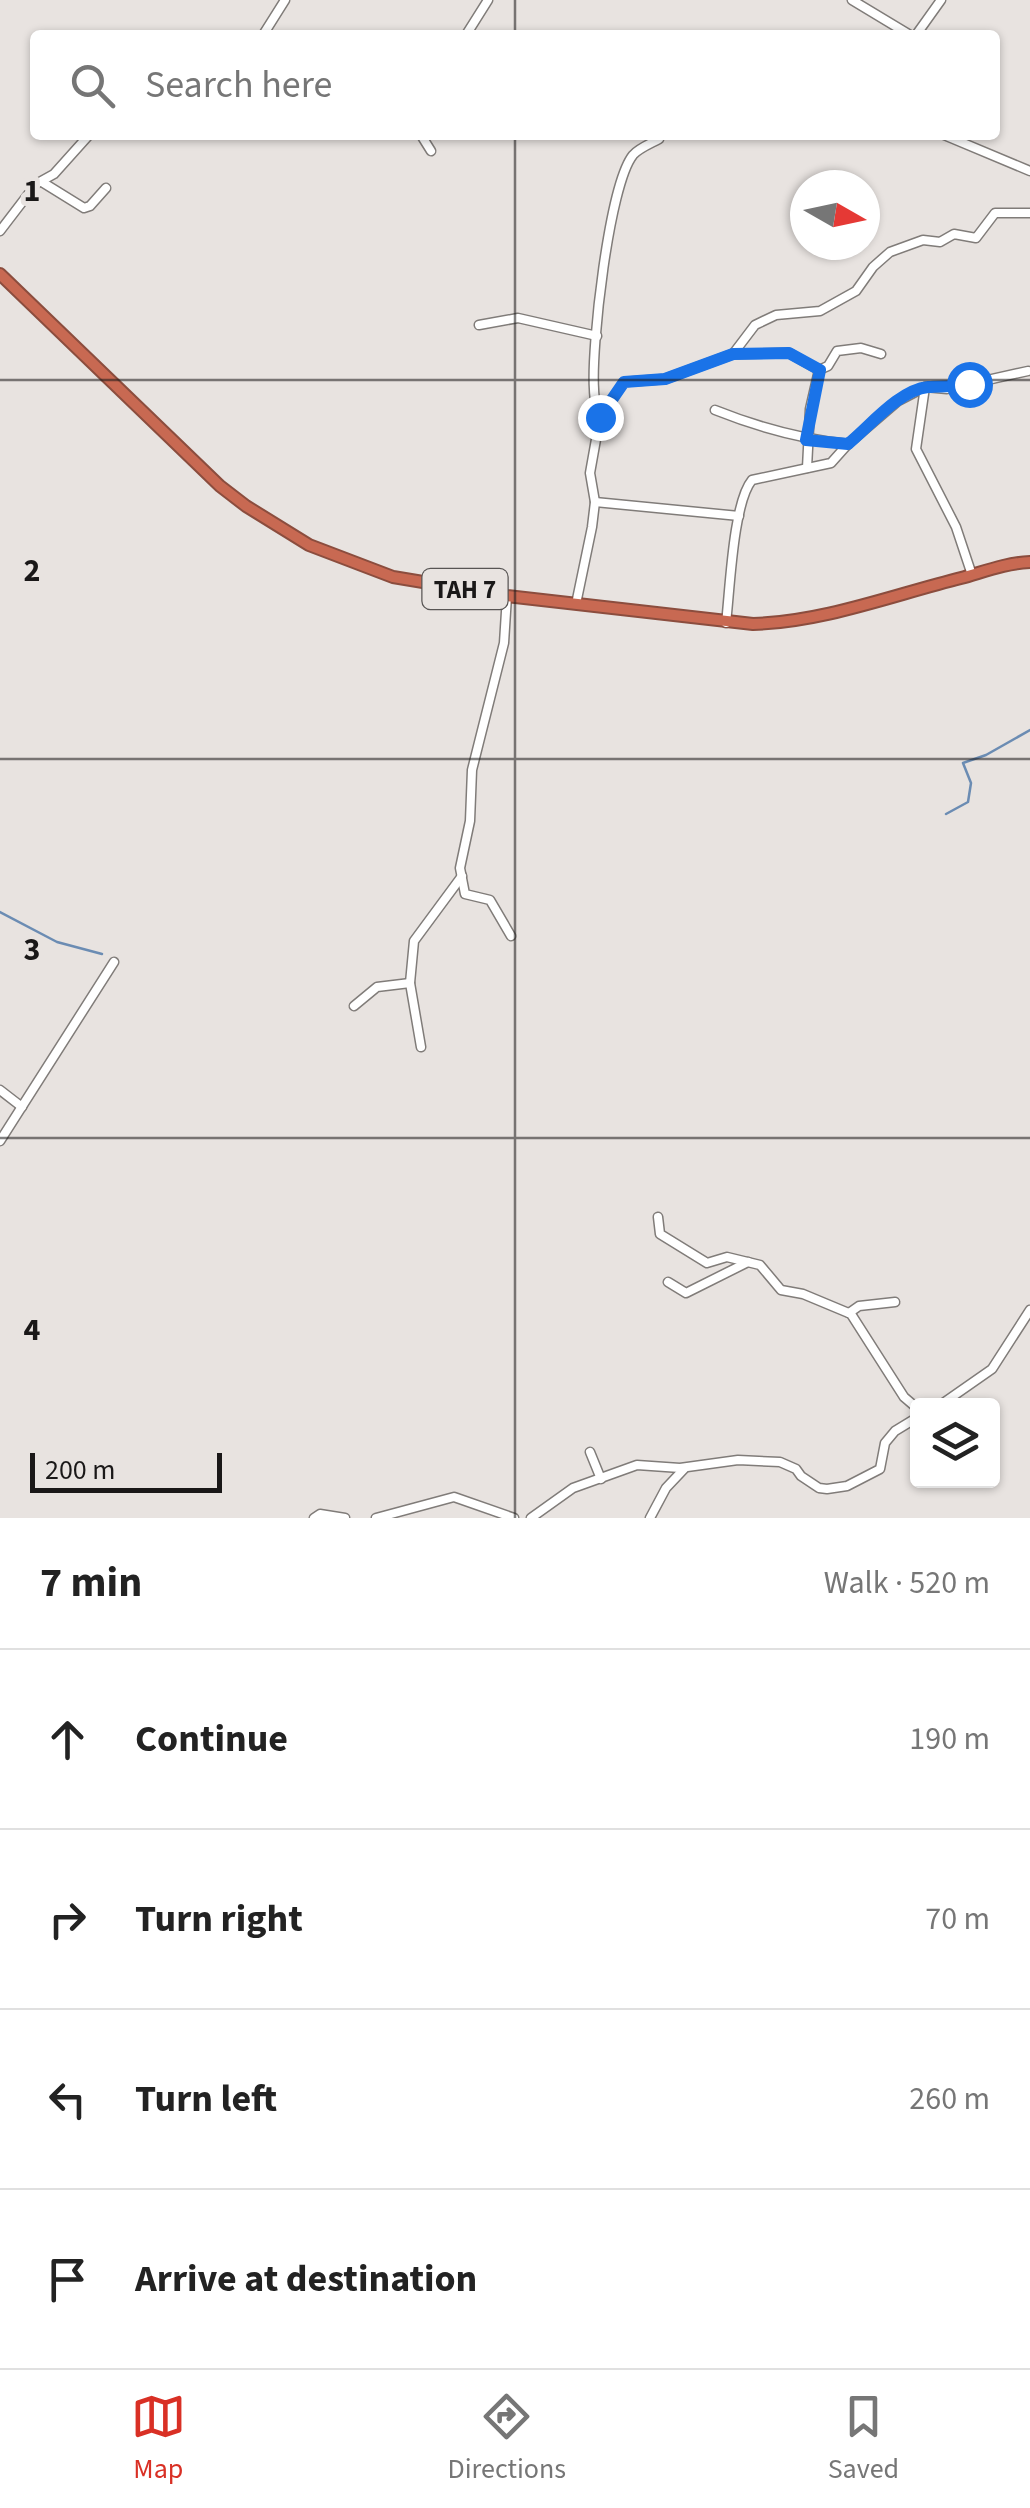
<!DOCTYPE html>
<html lang="en">
<head>
<meta charset="utf-8">
<style>
  :root { --surface:#fff; --page:#f2f2f2; --text:#222; --muted:#767676; --line:#e0e0e0; --accent:#d93025 }
  body { margin:0; font-family:"Source Sans 3",sans-serif; background:var(--page); color:var(--text) }
  .controls { position:absolute; right:30px; bottom:30px; display:grid; overflow:hidden; border-radius:10px; box-shadow:0 2px 8px #0004 }
  .controls button { width:90px; height:90px; display:grid; place-items:center; padding:0; border:0; border-bottom:2px solid var(--line); background:var(--surface); color:var(--text); font:50px sans-serif }
  .compass { position:absolute; left:790px; top:170px; width:90px; height:90px; border-radius:50%; background:var(--surface); box-shadow:0 2px 8px #0004; rotate:99deg }
  .scale { position:absolute; left:30px; bottom:25px; width:192px; box-sizing:border-box; padding-left:10px; border:5px solid #1a1818; border-top:0; font-size:28px; line-height:35px; white-space:nowrap; color:#1a1818; -webkit-text-stroke:8px #e8e3e0; paint-order:stroke }
  .stop { position:absolute; width:30px; height:30px; margin:-22px; border:8px solid #1a73e8; border-radius:50%; background:#fff }
  .stop.end { background:#1a73e8; border-color:#fff; box-shadow:0 2px 10px #0008 }
  .list { margin:0; padding:0; list-style:none }
  h2 { display:flex; justify-content:space-between; align-items:center; height:130px; margin:0; padding:0 40px; font-size:42px }
  h2 small { font-size:32px; font-weight:400; color:var(--muted) }
  .list li { display:grid; grid-template-columns:65px 1fr auto; gap:30px; align-items:center; box-sizing:border-box; height:180px; padding:0 40px; border-top:2px solid var(--line) }
  .list b { display:block; font-size:38px; white-space:nowrap }
  .list em { font-size:32px; font-style:normal; color:var(--muted) }
  .icon { flex:none; width:55px; height:55px; fill:none; stroke:currentColor; stroke-width:2; stroke-linecap:round; stroke-linejoin:round }
  .map { position:relative; flex:none; width:1030px; height:1518px; overflow:hidden }
  .search { position:absolute; background:var(--surface); box-shadow:0 2px 8px #0004; left:30px; right:30px; top:30px; height:110px; display:flex; align-items:center; gap:25px; box-sizing:border-box; padding:0 35px; border-radius:10px; color:var(--muted); font-size:38px }
  .sheet { height:850px; background:var(--surface) }
  nav { display:flex; justify-content:space-around; align-items:center; box-sizing:border-box; height:140px; border-top:2px solid var(--line); background:var(--surface); font-size:28px; color:var(--muted) }
  nav a { display:grid; justify-items:center; gap:5px }
  nav .on { color:var(--accent) }
  .map>svg:first-child { display:block }
</style>
</head>
<body>
<div class="map">
<svg width="1030" height="1518" viewBox="0 0 1030 1518">
  <rect width="100%" height="100%" fill="#e8e3e0"/>
  <g fill="none" stroke-linecap="round" stroke-linejoin="round">
    <!-- stream -->
    <g stroke="#6b8cb3" stroke-width="2.5">
      <path d="M946,814L968,802L971,783L963,763L986,755L1030,730"/>
      <path d="M0,912L57,942L102,954"/>
    </g>
    <defs>
      <g id="minor">
        <path d="M852,0L910,35"/>
        <path d="M263,35L285,0"/>
        <path d="M466,35L488,0"/>
        <path d="M916,35L941,0"/>
        <path d="M421,135L431,151"/>
        <path d="M944,135L1030,171"/>
        <path d="M42,182L84,208L90,206L106,188"/>
        <path d="M0,231L36,184L54,174L89,135"/>
        <path d="M479,325L518,318L597,336"/>
        <path d="M733,354L755,325L776,315L820,311L856,291L873,267L890,252L923,240L940,242L954,234L976,238L995,213H1030"/>
        <path d="M925,387L916,449L956,527L972,575"/>
        <path d="M715,410C760,428 801,439 848,444"/>
        <path d="M598,420C597,410 594,399 594,389C591,348 609,185 633,155C639,148 652,143 659,139"/>
        <path d="M807,468L810,409L819,370"/>
        <path d="M595,502L739,516"/>
        <path d="M507,596L504,643L472,770L470,821L460,868L465,894L490,900L511,936"/>
        <path d="M576,604L592,527L595,502L590,473L600,417L624,382L665,379L733,354L789,353L819,370L828,366L837,351L861,348L881,354"/>
        <path d="M726,623C730,590 733,503 752,480L831,463L848,444L898,401L925,387L947,389L1028,371"/>
        <path d="M354,1006L377,987L410,983"/>
        <path d="M421,1047L410,983L414,941L462,876"/>
        <path d="M0,1090L22,1107"/>
        <path d="M0,1141L114,962"/>
        <path d="M658,1217L660,1234L707,1263L727,1257L760,1265L781,1290L803,1294L851,1314L904,1397L918,1409"/>
        <path d="M668,1282L686,1293L748,1262"/>
        <path d="M849,1313L859,1306L895,1302"/>
        <path d="M939,1406L992,1369L1030,1310"/>
        <path d="M590,1452L601,1479"/>
        <path d="M314,1518L320,1514L345,1518"/>
        <path d="M376,1518L454,1497L514,1518"/>
        <path d="M531,1518L573,1488L637,1465L680,1468L738,1460L780,1462L796,1469L801,1476L819,1488L827,1489L847,1486L880,1469L885,1443L895,1431L918,1417"/>
        <path d="M650,1518L666,1488L684,1469"/>
      </g>
      <path id="highway" d="M0,274L220,486L246,506L309,545L393,577L507,596L753,624C823,622 893,595 961,578C983,572 1006,563 1030,562"/>
    </defs>
    <!-- minor casing -->
    <use href="#minor" stroke="#807c79" stroke-width="11"/>
    <!-- highway casing -->
    <use href="#highway" stroke="#8b4d3e" stroke-width="14"/>
    <!-- minor -->
    <use href="#minor" stroke="#fff" stroke-width="8"/>
    <!-- highway -->
    <use href="#highway" stroke="#c86952" stroke-width="10"/>
  </g>
  <g fill="none" stroke-linecap="round" stroke-linejoin="round">
    <!-- route -->
    <path stroke="#1a73e8" stroke-width="12" d="M600,417L624,382L665,379L733,354L789,353L820,370L806,440L848,444C870,426 899,390 928,387C942,386 955,387 969,384"/>
  </g>
  <!-- grid -->
  <path fill="none" stroke="#1a1818" stroke-width="2.5" stroke-opacity="0.55" d="M515,0V35M515,135V1518M0,380H1030M0,759H1030M0,1138H1030"/>
  <g text-anchor="middle" stroke-width="10" stroke-linejoin="round" paint-order="stroke">
    <!-- shield labels -->
    <rect fill="#e8e3e0" stroke="#585554" stroke-width="2.5" x="422.5" y="569" width="85" height="40" rx="8"/>
    <g font-size="25" font-weight="bold" fill="#1a1818">
      <text x="465" y="598">TAH 7</text>
    </g>
  </g>
  <g font-size="32" text-anchor="middle" font-weight="bold" fill="#1a1818" stroke="#e8e3e0" stroke-width="10" stroke-linejoin="round" paint-order="stroke">
    <text x="32" y="201">1</text>
    <text x="32" y="581">2</text>
    <text x="32" y="960">3</text>
    <text x="32" y="1340">4</text>
  </g>
</svg>
<div class="controls">
<button><svg class="icon" aria-label="layers" viewBox="0 0 24 24"><path d="M12 4l9 5-9 5-9-5zM3 14l9 5 9-5"/></svg></button>
</div>
<svg class="compass" viewBox="-18 -18 36 36"><path d="M0-13l5 13h-10z" fill="#e53935"/><path d="M0 13l5-13h-10z" fill="#767676"/></svg>
<div class="scale">200 m</div>
<div class="stop" style="left:969px;top:384px"></div>
<div class="stop end" style="left:600px;top:417px"></div>
<div class="search"><svg class="icon" aria-label="search" viewBox="0 0 24 24"><circle cx="10" cy="10" r="6"/><path d="M15 15l6 6"/></svg>Search here</div>
</div>
<section class="sheet">
<h2>7 min<small>Walk · 520 m</small></h2>
<ul class="list">
<li><svg class="icon" aria-label="ahead" viewBox="0 0 24 24"><path d="M12 20V5M6 11l6-6 6 6"/></svg><div><b>Continue</b></div><em>190 m</em></li>
<li><svg class="icon" aria-label="right" viewBox="0 0 24 24"><path d="M7 20v-9h11M14 6l5 5-5 5"/></svg><div><b>Turn right</b></div><em>70 m</em></li>
<li><svg class="icon" aria-label="left" viewBox="0 0 24 24"><path d="M17 20v-9H6M10 6l-5 5 5 5"/></svg><div><b>Turn left</b></div><em>260 m</em></li>
<li><svg class="icon" aria-label="arrive" viewBox="0 0 24 24"><path d="M6 21V4h12l-3 4 3 4H6"/></svg><div><b>Arrive at destination</b></div></li>
</ul>
</section>
<nav>
<a class="on"><svg class="icon" aria-label="map" viewBox="0 0 24 24"><path d="M3 6l6-2 6 2 6-2v14l-6 2-6-2-6 2zM9 4v14M15 6v14"/></svg>Map</a>
<a><svg class="icon" aria-label="directions" viewBox="0 0 24 24"><path d="M12 3l9 9-9 9-9-9zM9 14v-3h6M13 9l2 2-2 2"/></svg>Directions</a>
<a><svg class="icon" aria-label="saved" viewBox="0 0 24 24"><path d="M7 4h10v16l-5-4-5 4z"/></svg>Saved</a>
</nav>
</body>
</html>
